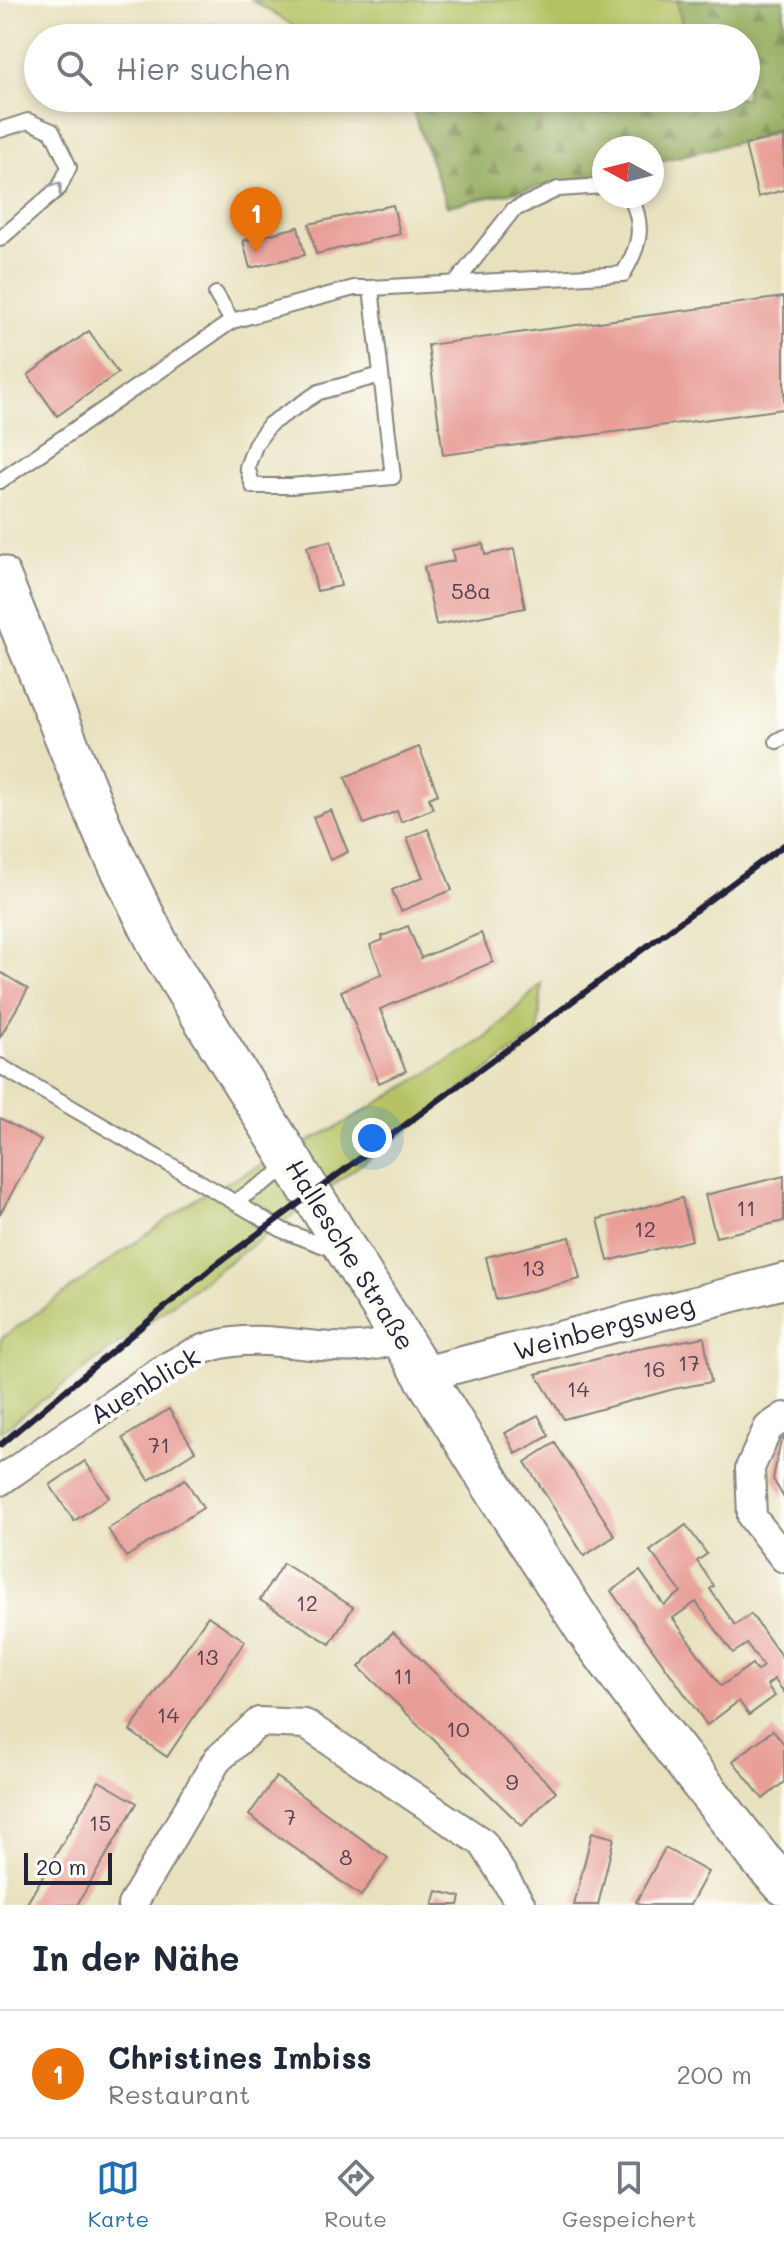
<!DOCTYPE html>
<html lang="de">
<head>
<meta charset="utf-8">
<style>
  :root { --surface:#fff; --page:#f2f2f3; --text:#1f2937; --muted:#747a83; --line:#e0e1e3; --accent:#1f6fb2 }
  body { margin:0; font-family:Mali,sans-serif; background:var(--page); color:var(--text) }
  .compass { position:absolute; left:592px; top:136px; width:72px; height:72px; border-radius:50%; background:var(--surface); box-shadow:0 4px 12px #0003; rotate:277deg }
  .scale { position:absolute; left:24px; bottom:20px; width:88px; box-sizing:border-box; padding-left:8px; border:4px solid #22223b; border-top:0; font-size:22px; line-height:28px; white-space:nowrap; color:#22223b; -webkit-text-stroke:6px #fdfcf7; paint-order:stroke }
  .you { position:absolute; left:372px; top:1138px; width:28px; height:28px; margin:-20px; border:6px solid #fff; border-radius:50%; background:#1a73e8; box-shadow:0 0 0 12px #1a73e833 }
  .badge { display:grid; place-items:center; width:52px; height:52px; border-radius:50%; background:var(--accent); color:#fff; font-size:26px; font-weight:700 }
  .pin { position:absolute; translate:-50% -66px; filter:drop-shadow(0 2px 4px #0008) }
  .pin::after { content:''; position:absolute; top:42px; width:28px; height:24px; background:inherit; clip-path:polygon(0 0,100% 0,50% 100%) }
  .list { margin:0; padding:0; list-style:none }
  h2 { display:flex; justify-content:space-between; align-items:center; height:104px; margin:0; padding:0 32px; font-size:34px }
  h2 small { font-size:26px; font-weight:400; color:var(--muted) }
  .list li { display:grid; grid-template-columns:52px 1fr auto; gap:24px; align-items:center; box-sizing:border-box; height:128px; padding:0 32px; border-top:2px solid var(--line) }
  .list b { display:block; font-size:30px; white-space:nowrap }
  .list p { margin:0; font-size:26px; white-space:nowrap; color:var(--muted) }
  .list em { font-size:26px; font-style:normal; color:var(--muted) }
  .icon { flex:none; width:44px; height:44px; fill:none; stroke:currentColor; stroke-width:2; stroke-linecap:round; stroke-linejoin:round }
  .map { position:relative; flex:none; width:784px; height:1905px; overflow:hidden }
  .search { position:absolute; background:var(--surface); box-shadow:0 4px 12px #0003; left:24px; right:24px; top:24px; height:88px; display:flex; align-items:center; gap:20px; box-sizing:border-box; padding:0 28px; border-radius:44px; color:var(--muted); font-size:30px }
  .sheet { height:232px; background:var(--surface) }
  nav { display:flex; justify-content:space-around; align-items:center; box-sizing:border-box; height:112px; border-top:2px solid var(--line); background:var(--surface); font-size:22px; color:var(--muted) }
  nav a { display:grid; justify-items:center; gap:4px }
  nav .on { color:var(--accent) }
  .map>svg:first-child { display:block }
</style>
</head>
<body>
<div class="map">
<svg width="784" height="1905" viewBox="0 0 784 1905">
  <defs>
    <pattern id="forest-firs" width="22" height="20" patternUnits="userSpaceOnUse" patternTransform="scale(2)"><rect width="22" height="20" fill="#90a859"/><path d="M5 1l3.5 6h-7zM16 11l3.5 6h-7z" fill="#75884b"/></pattern>
  </defs>
  <rect width="100%" height="100%" fill="#fdfcf7"/>
  <filter id="ink" filterUnits="userSpaceOnUse"><feTurbulence type="fractalNoise" baseFrequency=".0125" numOctaves="2"/><feDisplacementMap in="SourceGraphic" scale="16" xChannelSelector="R" yChannelSelector="G"/><feConvolveMatrix kernelMatrix="1 2 1 2 8 2 1 2 1" color-interpolation-filters="sRGB"/></filter>
  <filter id="wash" filterUnits="userSpaceOnUse"><feTurbulence type="fractalNoise" baseFrequency=".006" numOctaves="4" result="noise"/><feDisplacementMap in="SourceGraphic" scale="32" xChannelSelector="R" yChannelSelector="G"/><feGaussianBlur stdDeviation="1.8" result="paint"/><feColorMatrix in="noise" values="0 0 0 0 0 0 0 0 0 0 0 0 0 0 0 0 0 1.4 0 .05"/><feComposite in="paint" operator="in"/></filter>
  <g filter="url(#wash)">
    <rect width="100%" height="100%" fill="#e8e1be"/>
    <!-- grass -->
    <g fill="#b5c263" stroke="#6c724f" stroke-width="2">
      <path d="M252,0H677L685,38H313Z"/>
      <path d="M542,983L538,1033L0,1432V1341L2,1338L200,1196L339,1126L486,1038Z"/>
    </g>
    <!-- forest -->
    <path fill="url(#forest-firs)" stroke="#59654a" stroke-width="2" d="M677,0H784V131L652,163V148H604V173L447,206L408,98H746V38H685Z"/>
    <g id="blocks">
      <!-- building -->
      <g fill="#e89d96" fill-rule="evenodd">
        <path d="M784,135V190L758,197L745,145Z"/>
        <path d="M393,205L400,234L316,254L309,224Z"/>
        <path d="M298,227L305,255L250,268L243,241Z"/>
        <path d="M784,297V409L443,455L428,345Z"/>
        <path d="M89,331L118,373L57,416L28,375Z"/>
        <path d="M331,541L341,586L317,591L307,546Z"/>
        <path d="M483,544L485,555L514,549L525,608L436,625L424,567L454,561L452,550Z"/>
        <path d="M419,747L438,794L429,798L433,809L401,822L397,811L364,824L345,777Z"/>
        <path d="M331,810L348,852L330,860L313,817Z"/>
        <path d="M428,829L452,890L401,911L392,890L423,877L407,838Z"/>
        <path d="M408,926L421,958L481,933L493,962L380,1009L406,1071L379,1083L341,991L382,974L370,945L383,940L382,936Z"/>
        <path d="M0,972L28,989L0,1037Z"/>
        <path d="M0,1118L41,1141L0,1214Z"/>
        <path d="M784,1176V1221L716,1237L705,1195Z"/>
        <path d="M682,1198L692,1240L608,1261L598,1219Z"/>
        <path d="M570,1237L580,1279L496,1300L486,1257Z"/>
        <path d="M704,1337L711,1382L674,1389L564,1419L536,1374L633,1350Z"/>
        <path d="M169,1409L195,1451L149,1480L123,1438Z"/>
        <path d="M538,1415L549,1436L516,1454L505,1433Z"/>
        <path d="M784,1438V1498L773,1479L781,1440Z"/>
        <path d="M555,1443L615,1536L584,1556L525,1462Z"/>
        <path d="M85,1461L109,1497L74,1521L50,1485Z"/>
        <path d="M185,1479L203,1508L126,1557L108,1529Z"/>
        <path d="M686,1525L707,1554L697,1561L714,1586L710,1589L735,1625L751,1614L784,1660V1692L774,1679L767,1685L775,1696L749,1715L739,1701L707,1725L611,1591L640,1571L664,1605L681,1592L650,1551ZM696,1602L733,1653L747,1644L763,1666L757,1671L752,1664L721,1686L673,1618Z"/>
        <path d="M283,1563L353,1607L330,1644L260,1600Z"/>
        <path d="M208,1616L245,1641L167,1757L130,1731Z"/>
        <path d="M393,1632L556,1791L522,1826L359,1667Z"/>
        <path d="M773,1730L784,1744V1782L763,1799L733,1761Z"/>
        <path d="M276,1777L388,1858L361,1896L249,1815Z"/>
        <path d="M99,1781L137,1803L77,1905H26Z"/>
        <path d="M592,1832L614,1838L598,1905H574Z"/>
        <path d="M665,1848L708,1872L690,1905H643L636,1902Z"/>
        <path d="M437,1891L461,1897L459,1905H433Z"/>
      </g>
    </g>
  </g>
  <g filter="url(#ink)">
    <use href="#blocks" fill-opacity="0" stroke="#85827c" stroke-width="2"/>
    <g fill="none" stroke-linecap="round" stroke-linejoin="round">
      <defs>
        <g id="service">
          <path d="M0,130L28,121L52,131L69,167L59,188L0,239"/>
          <path d="M455,284L513,210L558,189L604,186"/>
          <path d="M371,288L623,274C640,246 645,226 630,196"/>
          <path d="M216,294L232,321"/>
          <path d="M0,481L232,321L354,288H371L393,477L291,486H253L247,467L256,443L270,424L319,392L381,375"/>
          <path d="M777,741L784,737"/>
          <path d="M0,1066L284,1231L335,1250"/>
          <path d="M236,1201L293,1164"/>
        </g>
        <g id="minor">
          <path d="M784,1417L768,1428L750,1468L752,1517L784,1558"/>
          <path d="M0,1481C39,1454 78,1427 117,1401C146,1381 178,1356 213,1346C275,1328 342,1364 401,1337"/>
          <path d="M132,1905L217,1760L259,1722L305,1724L483,1843L521,1905"/>
        </g>
        <path id="tertiary" d="M424,1374L784,1281"/>
        <path id="secondary" d="M0,576L105,836L162,952L503,1503L586,1630L655,1724L761,1860L784,1885"/>
      </defs>
      <!-- service casing -->
      <use href="#service" stroke="#85827c" stroke-width="18"/>
      <!-- minor casing -->
      <use href="#minor" stroke="#85827c" stroke-width="32"/>
      <!-- tertiary casing -->
      <use href="#tertiary" stroke="#85827c" stroke-width="38"/>
      <!-- secondary casing -->
      <use href="#secondary" stroke="#85827c" stroke-width="44"/>
      <!-- service -->
      <use href="#service" stroke="#fff" stroke-width="14"/>
      <!-- minor -->
      <use href="#minor" stroke="#fff" stroke-width="28"/>
      <!-- tertiary -->
      <use href="#tertiary" stroke="#fff" stroke-width="34"/>
      <!-- secondary -->
      <use href="#secondary" stroke="#fff" stroke-width="40"/>
      <!-- rail -->
      <path stroke="#22223b" stroke-width="6" d="M0,1445L213,1267L784,845"/>
    </g>
    <!-- one-way arrows -->
    <defs><path id="oneway-chevron" d="M-2-3.5L2.5 0L-2 3.5" fill="none" stroke-width="1.6" stroke-linecap="round" stroke-linejoin="round" transform="scale(2)"/></defs>
    <use stroke="#9c9ca7" href="#oneway-chevron" transform="translate(57 187) rotate(-53)"/>
  </g>
  <g text-anchor="middle" stroke-width="8" stroke-linejoin="round" paint-order="stroke">
    <!-- number labels -->
    <g font-size="22" fill="#544152">
      <text x="471" y="599">58a</text>
      <text x="746" y="1216">11</text>
      <text x="645" y="1237">12</text>
      <text x="533" y="1276">13</text>
      <text x="689" y="1371">17</text>
      <text x="654" y="1377">16</text>
      <text x="578" y="1397">14</text>
      <text x="159" y="1453">71</text>
      <text x="307" y="1611">12</text>
      <text x="207" y="1665">13</text>
      <text x="403" y="1684">11</text>
      <text x="168" y="1723">14</text>
      <text x="458" y="1737">10</text>
      <text x="512" y="1790">9</text>
      <text x="290" y="1825">7</text>
      <text x="100" y="1831">15</text>
      <text x="346" y="1865">8</text>
    </g>
    <!-- street labels -->
    <g font-size="26" fill="#22223b" stroke="#fdfcf7">
      <text transform="translate(350 1255) rotate(58)" y="9">Hallesche Straße</text>
      <text transform="translate(604 1328) rotate(-15)" y="9">Weinbergsweg</text>
      <text transform="translate(145 1386) rotate(-31)" y="9">Auenblick</text>
    </g>
  </g>
</svg>
<svg class="compass" viewBox="-18 -18 36 36"><path d="M0-13l5 13h-10z" fill="#e53935"/><path d="M0 13l5-13h-10z" fill="#747a83"/></svg>
<div class="scale">20 m</div>
<div class="you"></div>
<div class="pin badge" style="left:256px;top:253px;background:#e8710a">1</div>
<div class="search"><svg class="icon" aria-label="search" viewBox="0 0 24 24"><circle cx="10" cy="10" r="6"/><path d="M15 15l6 6"/></svg>Hier suchen</div>
</div>
<section class="sheet">
<h2>In der Nähe<small></small></h2>
<ul class="list">
<li><span class="badge" style="background:#e8710a">1</span><div><b>Christines Imbiss</b><p>Restaurant</p></div><em>200 m</em></li>
</ul>
</section>
<nav>
<a class="on"><svg class="icon" aria-label="map" viewBox="0 0 24 24"><path d="M3 6l6-2 6 2 6-2v14l-6 2-6-2-6 2zM9 4v14M15 6v14"/></svg>Karte</a>
<a><svg class="icon" aria-label="directions" viewBox="0 0 24 24"><path d="M12 3l9 9-9 9-9-9zM9 14v-3h6M13 9l2 2-2 2"/></svg>Route</a>
<a><svg class="icon" aria-label="saved" viewBox="0 0 24 24"><path d="M7 4h10v16l-5-4-5 4z"/></svg>Gespeichert</a>
</nav>
</body>
</html>
